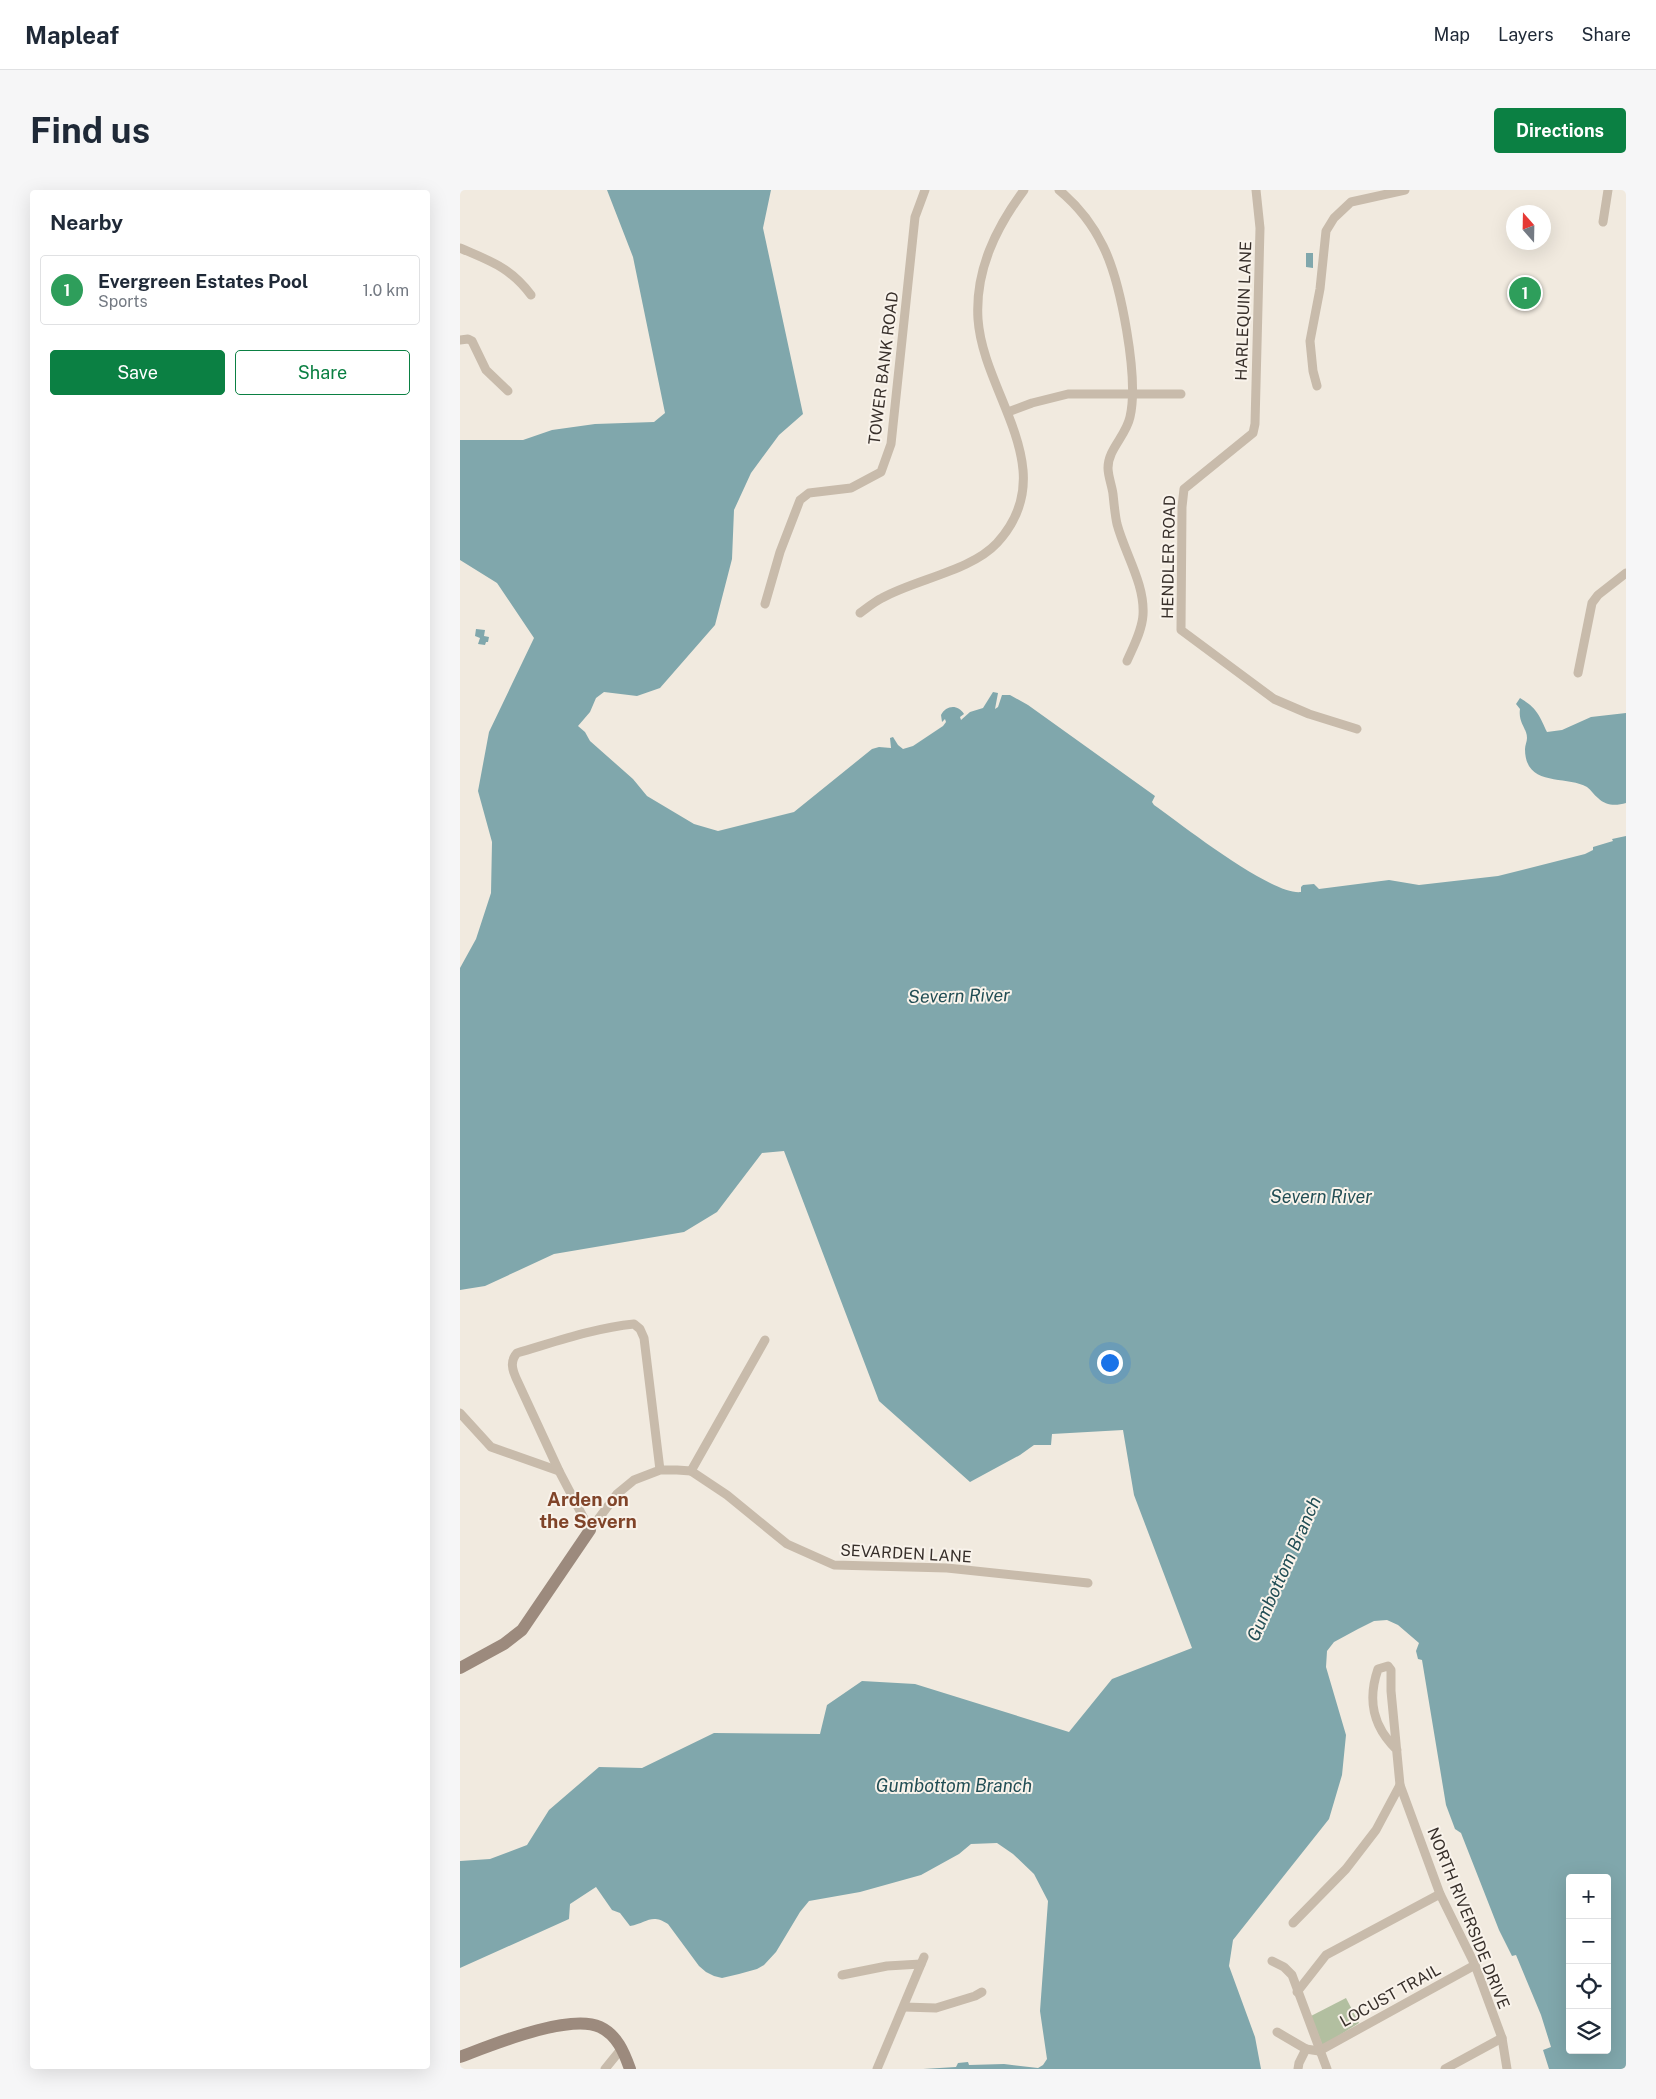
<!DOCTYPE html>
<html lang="en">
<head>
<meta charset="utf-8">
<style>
  :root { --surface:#fff; --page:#f6f6f7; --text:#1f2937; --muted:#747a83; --line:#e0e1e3; --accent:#0b8043 }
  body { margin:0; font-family:"Public Sans",sans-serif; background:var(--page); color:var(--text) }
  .controls { position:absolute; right:15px; bottom:15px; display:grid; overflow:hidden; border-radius:5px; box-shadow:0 5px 20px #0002 }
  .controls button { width:45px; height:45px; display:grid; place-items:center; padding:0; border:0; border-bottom:1px solid var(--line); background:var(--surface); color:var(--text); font:25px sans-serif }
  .compass { position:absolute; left:1046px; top:15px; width:45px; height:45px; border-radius:50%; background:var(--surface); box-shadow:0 5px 20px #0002; rotate:340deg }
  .you { position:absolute; left:649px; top:1172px; width:18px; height:18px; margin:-12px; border:4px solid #fff; border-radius:50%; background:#1a73e8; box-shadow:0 0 0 8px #1a73e833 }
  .badge { display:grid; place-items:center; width:32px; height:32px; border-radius:50%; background:var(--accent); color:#fff; font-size:16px; font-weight:700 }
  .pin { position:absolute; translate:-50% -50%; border:2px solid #fff; box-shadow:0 1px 5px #0006 }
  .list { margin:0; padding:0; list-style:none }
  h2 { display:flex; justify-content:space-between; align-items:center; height:65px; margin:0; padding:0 20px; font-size:21px }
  h2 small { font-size:16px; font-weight:400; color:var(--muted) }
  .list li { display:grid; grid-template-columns:32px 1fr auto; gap:15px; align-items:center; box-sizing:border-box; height:70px; margin:0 10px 10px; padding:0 10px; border:1px solid var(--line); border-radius:5px }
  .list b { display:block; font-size:19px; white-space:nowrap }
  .list p { margin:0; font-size:16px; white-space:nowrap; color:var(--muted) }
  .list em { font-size:16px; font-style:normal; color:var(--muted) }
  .actions { display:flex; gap:10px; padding:15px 20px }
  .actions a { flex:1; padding:11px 0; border:1px solid var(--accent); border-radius:5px; text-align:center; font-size:18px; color:var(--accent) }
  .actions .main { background:var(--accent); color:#fff }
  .icon { flex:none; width:28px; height:28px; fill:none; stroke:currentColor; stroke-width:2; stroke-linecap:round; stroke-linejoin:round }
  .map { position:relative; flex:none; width:1166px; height:1879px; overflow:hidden; border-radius:5px }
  header { display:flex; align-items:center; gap:30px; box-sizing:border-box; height:70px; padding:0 25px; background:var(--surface); border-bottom:1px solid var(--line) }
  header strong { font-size:24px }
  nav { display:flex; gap:28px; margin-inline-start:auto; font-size:18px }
  .intro { display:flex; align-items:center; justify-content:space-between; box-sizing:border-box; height:120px; padding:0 30px }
  h1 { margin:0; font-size:35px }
  .button { padding:12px 22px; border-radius:5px; background:var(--accent); color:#fff; font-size:18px; font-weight:700 }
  main { display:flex; gap:30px; padding:0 30px }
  aside { flex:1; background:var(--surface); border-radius:5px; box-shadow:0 5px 20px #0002 }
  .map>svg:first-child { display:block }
</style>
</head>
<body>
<header>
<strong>Mapleaf</strong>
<nav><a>Map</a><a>Layers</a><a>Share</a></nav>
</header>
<div class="intro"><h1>Find us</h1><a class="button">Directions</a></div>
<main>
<aside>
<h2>Nearby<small></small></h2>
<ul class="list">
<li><span class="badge" style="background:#2e9e5b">1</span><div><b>Evergreen Estates Pool</b><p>Sports</p></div><em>1.0 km</em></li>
</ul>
<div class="actions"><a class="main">Save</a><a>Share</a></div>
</aside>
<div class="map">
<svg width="1166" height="1879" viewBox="0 0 1166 1879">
  <rect width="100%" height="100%" fill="#f1eadf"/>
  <!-- green -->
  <path fill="#b2bfa0" d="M886,1808L899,1833L864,1855L862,1854L851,1826Z"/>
  <!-- water -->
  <g fill="#80a7ac" fill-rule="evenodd">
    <path d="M147,0H311L303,38L343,224L319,245L291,283L274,320L272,369L255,435L200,498L177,506L144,502L136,508L130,522L118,536L125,542L130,551L173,589L187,606L234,634L258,641L334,622L412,559L419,557L431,558L430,548L433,547L438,555L443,559L453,556L483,536L486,532L485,529L482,532L481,525C486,515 498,514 504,524L500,527L501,530L510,522L523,518L533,502L538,503L535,519L538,517L542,505H550L568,515L695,606L692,612L694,615C721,634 812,706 841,702V697L843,695L854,694L859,699L929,690L959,695L1038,686L1125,664L1133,660V657L1153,651L1152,649L1166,646V1879H1089L1083,1860L1091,1857L1081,1825L1056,1765L1052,1766L1039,1740L1001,1643L995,1639L986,1615L962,1470L958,1469L956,1461L959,1453L938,1435L927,1430L914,1431L898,1439L874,1452L867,1461L866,1477L886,1545L882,1585L869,1629L773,1750L769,1776L795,1847L801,1879H463L496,1877L498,1873L508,1872L509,1875L544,1874L578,1878L583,1875L587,1869L580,1821L588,1711L574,1684L553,1664L537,1653L511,1654L499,1664L461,1685L400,1702L349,1711L340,1722L316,1762L304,1775L297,1779L279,1784L262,1788L254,1786L246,1782L239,1776L208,1734C191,1723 187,1733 170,1736L160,1723L152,1720L136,1697L110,1714L109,1729L0,1778V1671L30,1669L67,1655L89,1620L139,1577L182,1578L254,1543L360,1544L367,1515L402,1491L455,1494L609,1542L652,1489L732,1458L674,1305L663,1240L592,1244L591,1255H574L560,1265L510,1292L419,1211L324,961L302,963L257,1022L224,1042L94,1064L25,1096L0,1100V778L16,749L31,703L32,652L18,601L29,542L74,448L37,393L0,370V250H63L92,240L135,234L194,232L205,223L173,67ZM1110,1688H1147V1860H1110Z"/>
    <path d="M846,63H853V78L846,77Z"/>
    <path d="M1059,89L1064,90L1065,97H1078V110L1075,108H1055L1052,110V97H1058Z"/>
    <path d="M16,439L25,440L24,446L29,447L28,452H26L25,455L18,454L20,448L15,446Z"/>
    <path d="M1060,508C1077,518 1079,525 1087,542L1102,540L1131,527L1166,523V613C1156,616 1146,616 1138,608C1134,605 1131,600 1127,597C1107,585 1065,598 1065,559C1065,555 1067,552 1067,548C1067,538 1058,533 1060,519L1056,514Z"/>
  </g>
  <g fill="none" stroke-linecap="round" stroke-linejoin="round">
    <!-- street -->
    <g stroke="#c8bbab" stroke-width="9">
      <path d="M599,0C617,15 633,35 643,56C661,92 679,188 670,227C666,246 648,259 648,278C648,286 652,296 653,304C654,314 655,325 657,334C665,364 685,394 683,425C682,441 673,457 667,471"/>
      <path d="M796,0L800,38L795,234L793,243L724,299L722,317L721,440L814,509L849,524L897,539"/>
      <path d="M1143,32L1148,0"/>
      <path d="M0,58C30,71 50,77 71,105"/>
      <path d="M0,150L8,149L12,151L26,180L48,201"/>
      <path d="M857,196L853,181L850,151L860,99L866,41L874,28L891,12L945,0"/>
      <path d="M548,222L572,213L608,204H721"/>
      <path d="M305,414L320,362L340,310L349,303L391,298L421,282L431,254L455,27L465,0"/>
      <path d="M400,423C407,418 414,412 422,408C456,389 511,381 537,353C604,280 523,205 518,129C515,80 536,38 564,0"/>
      <path d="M1118,483L1132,413L1138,405L1166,383"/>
      <path d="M0,1223L31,1257L99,1281"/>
      <path d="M200,1280L184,1148L180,1139L174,1134C134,1138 95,1152 57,1163C50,1171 52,1179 56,1188L99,1281L130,1340L157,1304L174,1290L200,1280H217L231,1281L267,1305L327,1354L374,1375L487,1378L628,1393"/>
      <path d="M231,1281L305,1150"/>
      <path d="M937,1560C913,1537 907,1511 918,1479L928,1476L931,1480V1501L940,1595L980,1704L1015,1775L1042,1848L1047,1879"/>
      <path d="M833,1733L886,1679L916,1640L940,1595"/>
      <path d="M812,1771L824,1777L832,1785L867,1879"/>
      <path d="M382,1785L427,1776L461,1774"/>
      <path d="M837,1802L866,1765L980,1704"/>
      <path d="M444,1817L476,1818L515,1806L522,1802"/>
      <path d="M817,1842L846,1859"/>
      <path d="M859,1861L1015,1775"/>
      <path d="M145,1879L162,1858"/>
      <path d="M417,1879L464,1767"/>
      <path d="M838,1879L839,1873L846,1859L859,1861"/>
      <path d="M985,1879L1042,1848"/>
    </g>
    <!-- secondary -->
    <g stroke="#9c8a7d" stroke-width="12">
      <path d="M0,1478L44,1454L62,1440L130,1340"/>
      <path d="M0,1867C32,1855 109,1823 140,1837C157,1845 164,1862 170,1879"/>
    </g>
  </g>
  <g text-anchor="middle" stroke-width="4" stroke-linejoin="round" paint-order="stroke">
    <!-- street labels -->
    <g font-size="16" fill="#372f2a" stroke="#f9f3eb">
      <text transform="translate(783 121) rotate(-88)" y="6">HARLEQUIN LANE</text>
      <text transform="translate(423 178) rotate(-83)" y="6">TOWER BANK ROAD</text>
      <text transform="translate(708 367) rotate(-89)" y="6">HENDLER ROAD</text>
      <text transform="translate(446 1363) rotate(3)" y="6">SEVARDEN LANE</text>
      <text transform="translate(1009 1728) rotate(68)" y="6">NORTH RIVERSIDE DRIVE</text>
      <text transform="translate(930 1805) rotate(-29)" y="6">LOCUST TRAIL</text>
    </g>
    <!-- water labels -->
    <g font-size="18" font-style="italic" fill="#224e55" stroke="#f9f3eb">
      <text transform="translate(499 806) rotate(-1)" y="6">Severn River</text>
      <text x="861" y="1013">Severn River</text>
      <text transform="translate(824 1379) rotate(-66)" y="6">Gumbottom Branch</text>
      <text x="494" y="1602">Gumbottom Branch</text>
    </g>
    <!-- quarter labels -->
    <g font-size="19" font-weight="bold" fill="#804429" stroke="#f9f3eb">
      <text x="128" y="1316">Arden on<tspan x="128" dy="22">the Severn</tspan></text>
    </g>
  </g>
</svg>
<div class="controls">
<button>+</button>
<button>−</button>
<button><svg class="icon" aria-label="locate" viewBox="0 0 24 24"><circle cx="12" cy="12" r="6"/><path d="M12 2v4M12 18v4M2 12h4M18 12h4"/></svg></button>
<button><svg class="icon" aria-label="layers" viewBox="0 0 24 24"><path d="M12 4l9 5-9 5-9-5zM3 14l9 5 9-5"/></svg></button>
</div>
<svg class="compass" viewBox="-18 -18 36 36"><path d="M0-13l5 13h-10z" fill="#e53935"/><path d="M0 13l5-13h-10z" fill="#747a83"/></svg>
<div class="you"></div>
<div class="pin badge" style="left:1065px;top:103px;background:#2e9e5b">1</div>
</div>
</main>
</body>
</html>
